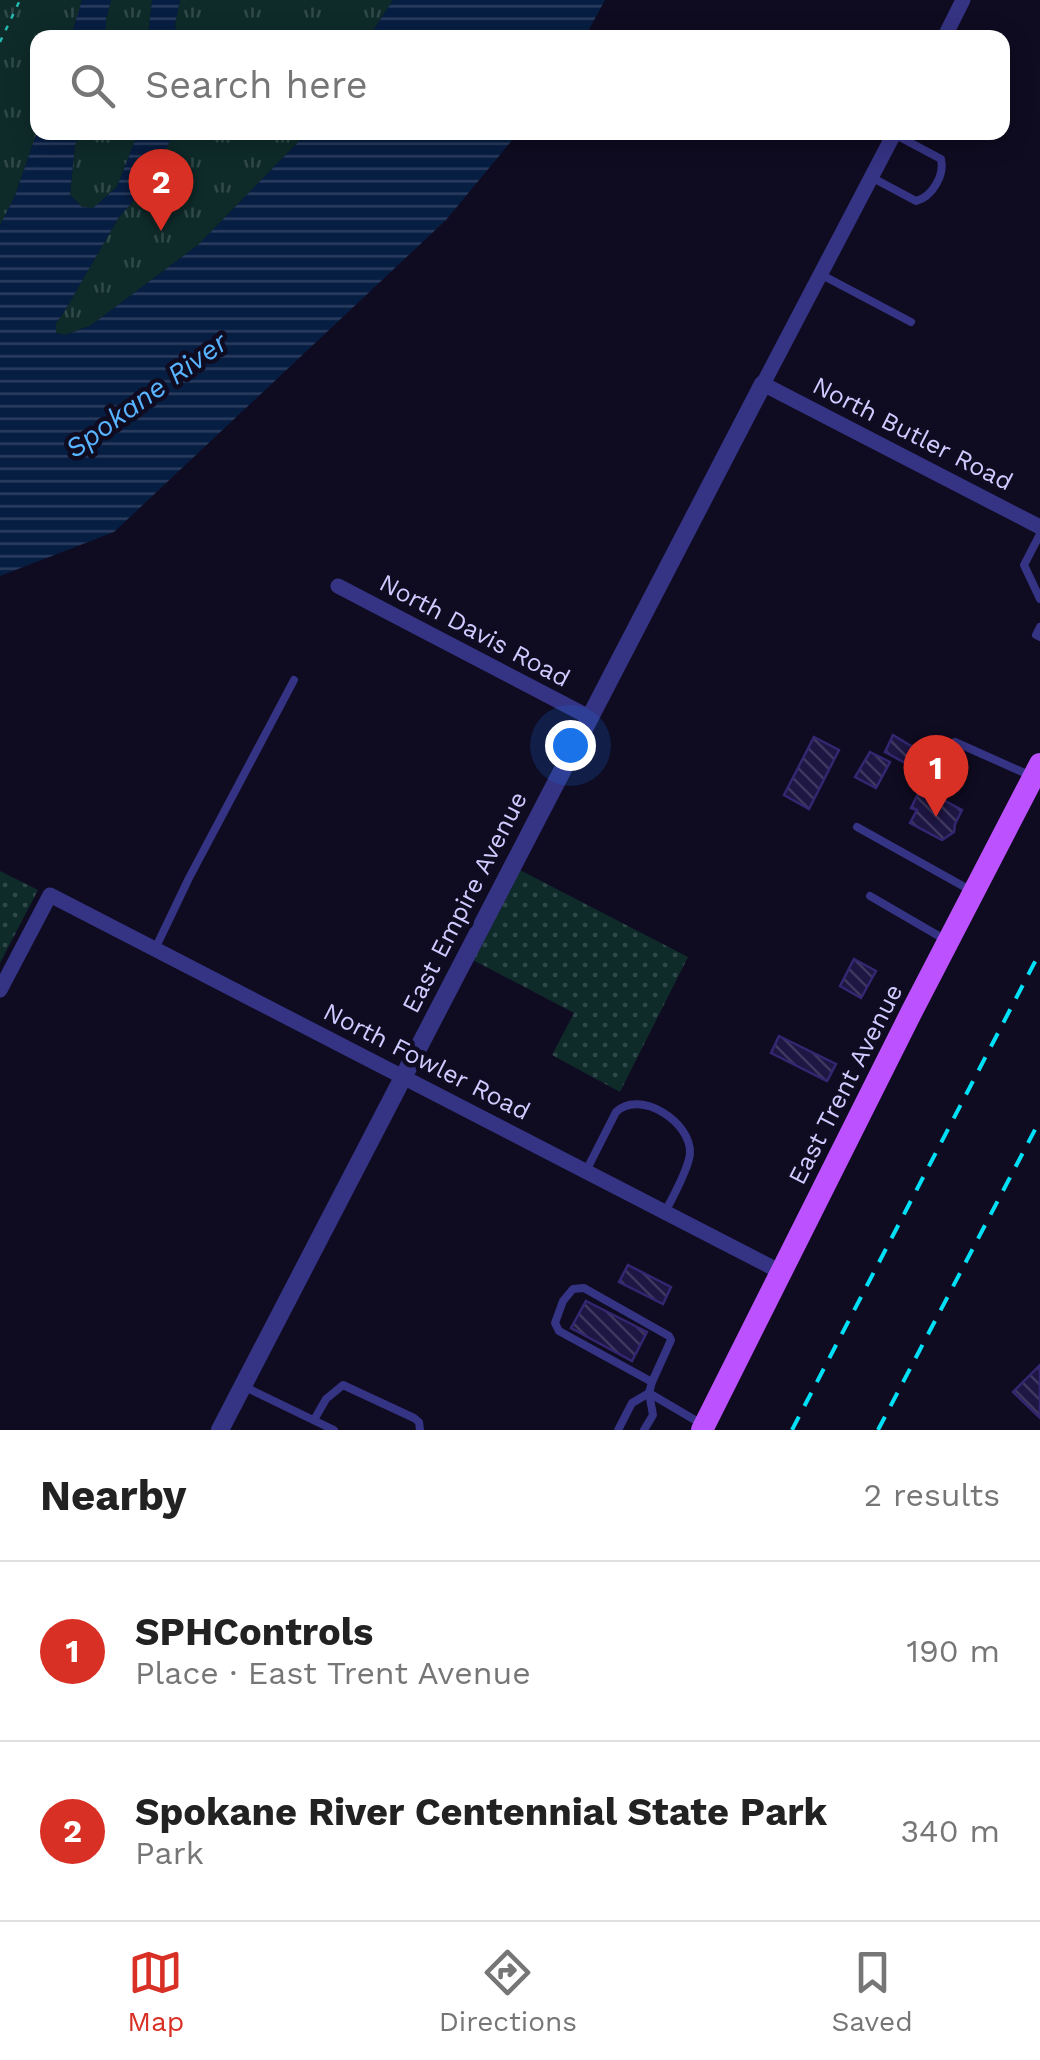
<!DOCTYPE html>
<html lang="en">
<head>
<meta charset="utf-8">
<style>
  :root { --surface:#fff; --page:#f2f2f2; --text:#222; --muted:#767676; --line:#e0e0e0; --accent:#d93025 }
  body { margin:0; font-family:"Work Sans",sans-serif; background:var(--page); color:var(--text) }
  .you { position:absolute; left:570px; top:745px; width:35px; height:35px; margin:-25px; border:8px solid #fff; border-radius:50%; background:#1a73e8; box-shadow:0 0 0 15px #1a73e833 }
  .badge { display:grid; place-items:center; width:65px; height:65px; border-radius:50%; background:var(--accent); color:#fff; font-size:32px; font-weight:700 }
  .pin { position:absolute; translate:-50% -82px; filter:drop-shadow(0 2px 5px #0008) }
  .pin::after { content:''; position:absolute; top:52px; width:35px; height:30px; background:inherit; clip-path:polygon(0 0,100% 0,50% 100%) }
  .list { margin:0; padding:0; list-style:none }
  h2 { display:flex; justify-content:space-between; align-items:center; height:130px; margin:0; padding:0 40px; font-size:42px }
  h2 small { font-size:32px; font-weight:400; color:var(--muted) }
  .list li { display:grid; grid-template-columns:65px 1fr auto; gap:30px; align-items:center; box-sizing:border-box; height:180px; padding:0 40px; border-top:2px solid var(--line) }
  .list b { display:block; font-size:38px; white-space:nowrap }
  .list p { margin:0; font-size:32px; white-space:nowrap; color:var(--muted) }
  .list em { font-size:32px; font-style:normal; color:var(--muted) }
  .icon { flex:none; width:55px; height:55px; fill:none; stroke:currentColor; stroke-width:2; stroke-linecap:round; stroke-linejoin:round }
  .map { position:relative; flex:none; width:1040px; height:1430px; overflow:hidden }
  .search { position:absolute; background:var(--surface); box-shadow:0 5px 25px #0003; left:30px; right:30px; top:30px; height:110px; display:flex; align-items:center; gap:25px; box-sizing:border-box; padding:0 35px; border-radius:20px; color:var(--muted); font-size:38px }
  .sheet { height:490px; background:var(--surface) }
  nav { display:flex; justify-content:space-around; align-items:center; box-sizing:border-box; height:140px; border-top:2px solid var(--line); background:var(--surface); font-size:28px; color:var(--muted) }
  nav a { display:grid; justify-items:center; gap:5px }
  nav .on { color:var(--accent) }
  .map>svg:first-child { display:block }
</style>
</head>
<body>
<div class="map">
<svg width="1040" height="1430" viewBox="0 0 1040 1430">
  <defs>
    <pattern id="grass-dots" width="8" height="8" patternUnits="userSpaceOnUse" patternTransform="scale(2.5)"><rect width="8" height="8" fill="#0e2b2a"/><path d="M2 2h.1M6 6h.1" fill="none" stroke="#30484a" stroke-width="1.8" stroke-linecap="round"/></pattern>
    <pattern id="park-tufts" width="24" height="20" patternUnits="userSpaceOnUse" patternTransform="scale(2.5)"><rect width="24" height="20" fill="#0e2b2a"/><path d="M3 7l-1-3M5 7V3M7 7l1-3M15 17l-1-3M17 17v-4M19 17l1-3" fill="none" stroke="#30484a"/></pattern>
    <pattern id="water-rules" width="6" height="5" patternUnits="userSpaceOnUse" patternTransform="scale(2.5)"><rect width="6" height="5" fill="#071e43"/><path d="M0 2.5h6" fill="none" stroke="#2a3d5f"/></pattern>
    <pattern id="building-back-hatch" width="6" height="6" patternUnits="userSpaceOnUse" patternTransform="scale(2.5)"><rect width="6" height="6" fill="#1e1643"/><path d="M-1 5l2 2M0 0l6 6M5-1l2 2" fill="none" stroke="#3e375f"/></pattern>
  </defs>
  <rect width="100%" height="100%" fill="#0f0b21"/>
  <!-- grass -->
  <g fill="url(#grass-dots)">
    <path d="M518,869L688,957L620,1092L552,1055L574,1013L473,960Z"/>
    <path d="M0,871L38,890L0,963Z"/>
  </g>
  <!-- park -->
  <g fill="url(#park-tufts)">
    <path d="M0,0H82L71,37L38,38L37,132L15,196L0,225Z"/>
    <path d="M111,0H152L148,37L106,38V19Z"/>
    <path d="M180,0H393L369,37H177L175,24Z"/>
    <path d="M81,133H138L117,187L93,208L82,207L70,195L75,145Z"/>
    <path d="M173,133H307L198,245L90,326L65,335L56,333V323L64,312L119,217L154,178Z"/>
  </g>
  <!-- water -->
  <g fill="url(#water-rules)">
    <path d="M82,0H111L106,19V37H71Z"/>
    <path d="M152,0H180L175,24L177,37H148Z"/>
    <path d="M393,0H605L585,37H369Z"/>
    <path d="M37,132L81,133L75,145L70,195L82,207L93,208L117,187L138,133H173L154,178L119,217L64,312L56,323V333L65,335L90,326L198,245L307,133H518L446,220L114,532L0,576V225L15,196Z"/>
  </g>
  <!-- building -->
  <g fill="url(#building-back-hatch)" stroke="#342671" stroke-width="2.5">
    <path d="M893,735L926,755L918,770L885,752Z"/>
    <path d="M814,737L839,750L809,809L784,795Z"/>
    <path d="M870,752L890,762L876,788L855,777Z"/>
    <path d="M921,788L962,810L955,824L954,832L942,840L910,823L917,810L911,808Z"/>
    <path d="M854,959L876,971L861,998L840,986Z"/>
    <path d="M779,1036L836,1064L827,1081L771,1053Z"/>
    <path d="M628,1265L671,1287L663,1304L619,1282Z"/>
    <path d="M586,1301L647,1332L632,1361L571,1328Z"/>
    <path d="M1040,1365V1418L1013,1392Z"/>
  </g>
  <g fill="none" stroke-linecap="round" stroke-linejoin="round">
    <!-- path -->
    <path stroke="#24b9af" stroke-width="2.5" stroke-dasharray="5 8" stroke-linecap="butt" d="M0,42L20,0"/>
    <!-- service -->
    <g stroke="#353383" stroke-width="8">
      <path d="M871,177L916,201C932,197 945,175 941,159L894,134"/>
      <path d="M820,274L911,322"/>
      <path d="M1040,534L1024,565L1040,599"/>
      <path d="M1040,627L1036,635L1040,637"/>
      <path d="M955,742L1029,775"/>
      <path d="M857,827L970,890"/>
      <path d="M870,896L944,939"/>
      <path d="M155,949L189,878L294,680"/>
      <path d="M586,1171L616,1112C640,1089 692,1122 690,1154C688,1170 673,1197 665,1212"/>
      <path d="M652,1382L559,1331L555,1323L563,1301L573,1289L584,1288L669,1336L671,1340L652,1382L649,1393L700,1423"/>
      <path d="M243,1386L334,1430"/>
      <path d="M314,1420L326,1399L343,1385L414,1418L419,1422L420,1430"/>
      <path d="M618,1430L632,1403L649,1393L653,1415L644,1430"/>
    </g>
    <!-- minor -->
    <g stroke="#353383" stroke-width="15">
      <path d="M944,38L963,0"/>
      <path d="M895,132L763,384L1040,527"/>
      <path d="M338,586L589,717"/>
      <path d="M0,990L50,895L781,1272"/>
    </g>
    <!-- tertiary -->
    <path stroke="#353383" stroke-width="18" d="M220,1430L763,384"/>
    <!-- primary -->
    <path stroke="#bc52ff" stroke-width="22" d="M702,1430L911,1013L1040,764"/>
    <!-- rail -->
    <g stroke="#00e0f6" stroke-width="4" stroke-dasharray="15 12" stroke-linecap="butt">
      <path d="M792,1430L1040,952"/>
      <path d="M878,1430L1040,1120"/>
    </g>
  </g>
  <g text-anchor="middle" stroke-width="9" stroke-linejoin="round" paint-order="stroke">
    <!-- street labels -->
    <g font-size="25" fill="#d0cbff" stroke="#0f0b21">
      <text transform="translate(913 433) rotate(27)" y="9">North Butler Road</text>
      <text transform="translate(475 630) rotate(28)" y="9">North Davis Road</text>
      <text transform="translate(464 902) rotate(-63)" y="9">East Empire Avenue</text>
      <text transform="translate(427 1061) rotate(27)" y="9">North Fowler Road</text>
      <text transform="translate(845 1084) rotate(-63)" y="9">East Trent Avenue</text>
    </g>
    <!-- water labels -->
    <g font-size="28" font-style="italic" fill="#59b4ff" stroke="#0f0b21">
      <text transform="translate(146 395) rotate(-36)" y="10">Spokane River</text>
    </g>
  </g>
</svg>
<div class="you"></div>
<div class="pin badge" style="left:936px;top:817px">1</div>
<div class="pin badge" style="left:161px;top:231px">2</div>
<div class="search"><svg class="icon" aria-label="search" viewBox="0 0 24 24"><circle cx="10" cy="10" r="6"/><path d="M15 15l6 6"/></svg>Search here</div>
</div>
<section class="sheet">
<h2>Nearby<small>2 results</small></h2>
<ul class="list">
<li><span class="badge">1</span><div><b>SPHControls</b><p>Place · East Trent Avenue</p></div><em>190 m</em></li>
<li><span class="badge">2</span><div><b>Spokane River Centennial State Park</b><p>Park</p></div><em>340 m</em></li>
</ul>
</section>
<nav>
<a class="on"><svg class="icon" aria-label="map" viewBox="0 0 24 24"><path d="M3 6l6-2 6 2 6-2v14l-6 2-6-2-6 2zM9 4v14M15 6v14"/></svg>Map</a>
<a><svg class="icon" aria-label="directions" viewBox="0 0 24 24"><path d="M12 3l9 9-9 9-9-9zM9 14v-3h6M13 9l2 2-2 2"/></svg>Directions</a>
<a><svg class="icon" aria-label="saved" viewBox="0 0 24 24"><path d="M7 4h10v16l-5-4-5 4z"/></svg>Saved</a>
</nav>
</body>
</html>
